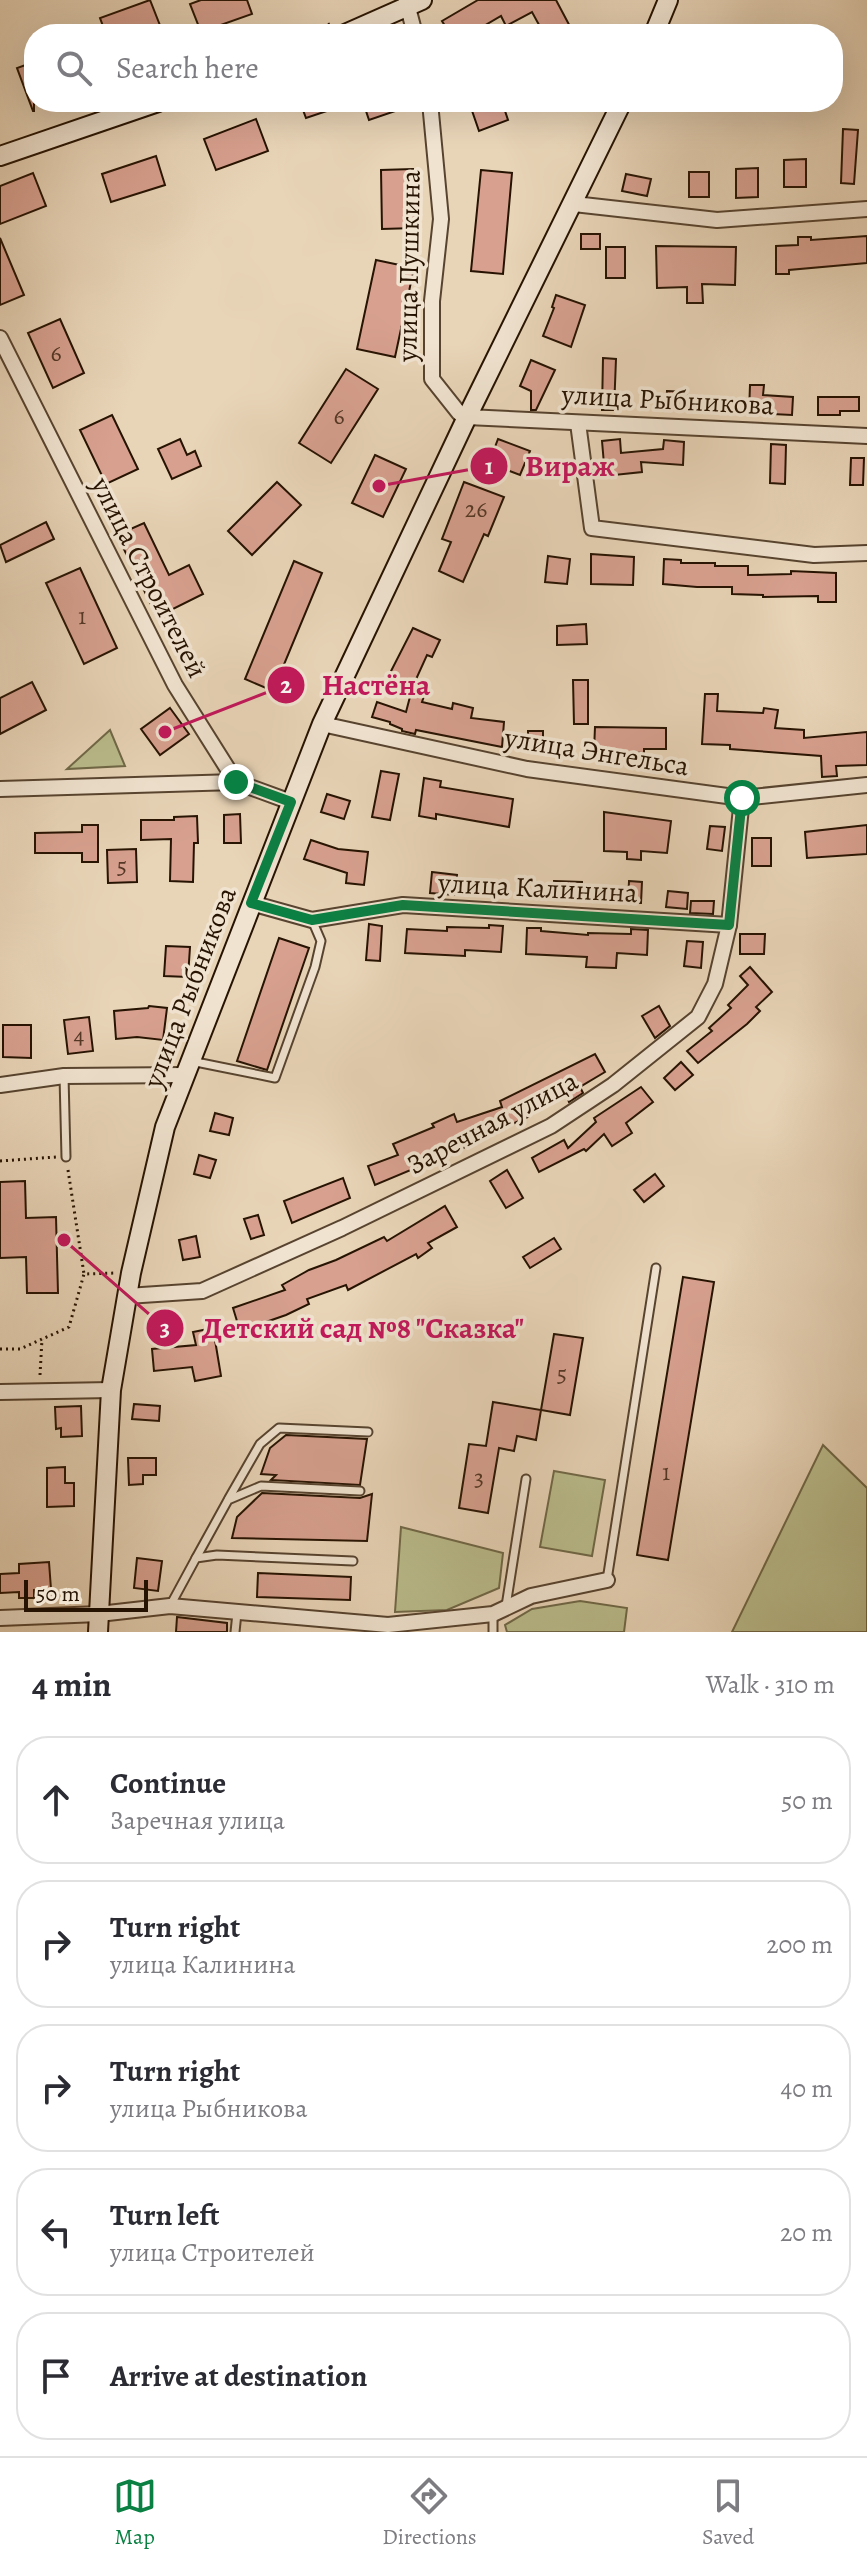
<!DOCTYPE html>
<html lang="en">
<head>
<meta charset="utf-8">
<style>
  :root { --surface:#fff; --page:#f2f2f3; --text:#2b2b33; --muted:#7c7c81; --line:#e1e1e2; --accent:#0b8043 }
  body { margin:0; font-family:Alegreya,serif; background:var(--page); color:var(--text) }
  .scale { position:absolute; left:24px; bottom:20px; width:124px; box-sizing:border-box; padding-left:8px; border:4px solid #271302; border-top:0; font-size:22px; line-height:28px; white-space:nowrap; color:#271302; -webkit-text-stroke:6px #f0e3d0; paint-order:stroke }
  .stop { position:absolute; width:24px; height:24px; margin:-18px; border:6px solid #0b8043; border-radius:50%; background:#fff }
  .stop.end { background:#0b8043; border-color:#fff; box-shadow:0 2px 8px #0008 }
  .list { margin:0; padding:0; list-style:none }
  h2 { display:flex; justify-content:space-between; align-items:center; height:104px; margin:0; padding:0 32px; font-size:34px }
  h2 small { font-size:26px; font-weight:400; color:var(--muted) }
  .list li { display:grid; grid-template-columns:52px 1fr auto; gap:24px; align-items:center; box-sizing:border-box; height:128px; margin:0 16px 16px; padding:0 16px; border:2px solid var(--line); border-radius:32px }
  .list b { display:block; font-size:30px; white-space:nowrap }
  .list p { margin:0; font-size:26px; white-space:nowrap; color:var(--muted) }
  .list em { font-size:26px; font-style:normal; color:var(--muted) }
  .icon { flex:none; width:44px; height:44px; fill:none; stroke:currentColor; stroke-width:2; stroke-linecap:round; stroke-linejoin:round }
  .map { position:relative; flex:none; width:867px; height:1632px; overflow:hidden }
  .search { position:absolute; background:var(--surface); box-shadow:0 8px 32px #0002; left:24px; right:24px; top:24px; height:88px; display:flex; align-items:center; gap:20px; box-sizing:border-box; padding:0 28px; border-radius:32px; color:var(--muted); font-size:30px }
  .sheet { height:824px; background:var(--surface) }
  nav { display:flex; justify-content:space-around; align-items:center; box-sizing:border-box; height:112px; border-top:2px solid var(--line); background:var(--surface); font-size:22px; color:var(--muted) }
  nav a { display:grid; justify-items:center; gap:4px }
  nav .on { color:var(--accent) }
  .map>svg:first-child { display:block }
</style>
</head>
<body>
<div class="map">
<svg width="867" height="1632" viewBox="0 0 867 1632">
  <rect width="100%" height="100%" fill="#e8d4b7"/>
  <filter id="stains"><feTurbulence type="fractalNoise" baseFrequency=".0025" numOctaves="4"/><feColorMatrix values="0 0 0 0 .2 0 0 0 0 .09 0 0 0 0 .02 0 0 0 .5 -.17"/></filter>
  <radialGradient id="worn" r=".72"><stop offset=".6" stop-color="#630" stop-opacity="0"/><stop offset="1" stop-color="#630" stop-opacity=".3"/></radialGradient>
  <!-- green -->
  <g fill="#babc8c" stroke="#706847" stroke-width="2">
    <path d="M110,730L125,766L67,769Z"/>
    <path d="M823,1445L867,1488V1632H732Z"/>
    <path d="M554,1471L605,1480L592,1556L540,1547Z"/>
    <path d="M401,1527L503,1553L499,1588L447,1610L395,1612Z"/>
    <path d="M580,1601L627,1608L624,1632H507L505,1625L532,1609Z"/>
  </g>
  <!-- building -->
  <g fill="#d7a08f" stroke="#271302" stroke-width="2">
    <path d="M150,0L161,28L145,34H106L100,18Z"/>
    <path d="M201,0H247L252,14L201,32L190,4Z"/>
    <path d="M478,0H556L574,34H544L532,12L506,26L501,16L470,34H450L442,21Z"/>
    <path d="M34,62V111H33L17,68Z"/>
    <path d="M300,102H347L348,104L306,118Z"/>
    <path d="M363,102H415L416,104L369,120Z"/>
    <path d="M469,102H502L508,120L479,131Z"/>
    <path d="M256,119L268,151L216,170L204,139Z"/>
    <path d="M843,129L858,130L854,184L841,183Z"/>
    <path d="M156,156L165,185L111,202L102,174Z"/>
    <path d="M806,159V187H784V160Z"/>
    <path d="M758,168V197L736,198V169Z"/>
    <path d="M413,169L415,228L382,229L381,170Z"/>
    <path d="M481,170L512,173L503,274L471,271Z"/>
    <rect x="689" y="172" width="20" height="25"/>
    <path d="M33,173L46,206L0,224V186Z"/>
    <path d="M626,174L651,179L647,196L622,191Z"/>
    <rect x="581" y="234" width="19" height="15"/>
    <path d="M867,236V263L789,270V274H776V246L798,245V237H811V240Z"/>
    <path d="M0,238L24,295L0,305Z"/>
    <path d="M656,246L736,247L735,285L702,284L703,303H687V287L657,288Z"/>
    <rect x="606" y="247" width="19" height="31"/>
    <path d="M376,260L414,268L395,357L357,349Z"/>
    <path d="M556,295L585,305L571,347L543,336L554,308L552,307Z"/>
    <path d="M60,319L84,373L53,388L28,333Z"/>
    <path d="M603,358L616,359L614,410H602Z"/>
    <path d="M531,360L555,370L536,410H531V391L520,386Z"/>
    <path d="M346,369L378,389L331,463L299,443Z"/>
    <path d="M750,385H764L763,395L793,397L792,415L749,413Z"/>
    <path d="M667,391L687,392L686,410L666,409Z"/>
    <path d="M818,397H859V411H840V415H818Z"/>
    <path d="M112,415L138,469L106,484L80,430Z"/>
    <path d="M180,439L187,455L195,451L201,466L172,479L158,449Z"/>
    <path d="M498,439L530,451L520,475L489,463Z"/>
    <path d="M620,439L621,453L663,449L664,440L684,442L683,465L641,462L642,472L605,476L602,441Z"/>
    <path d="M771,444L786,445L785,484L770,483Z"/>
    <path d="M375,455L406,469L383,517L352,503Z"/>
    <path d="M851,458H864L863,485H850Z"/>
    <path d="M277,482L301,505L252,555L228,531Z"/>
    <path d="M464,482L504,497L488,536L484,534L463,582L439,571L451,542L442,539Z"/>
    <path d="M46,522L54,539L6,562L0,545Z"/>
    <path d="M144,523L169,575L189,565L203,594L157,617L117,535Z"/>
    <path d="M591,554L634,557L633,585L591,584Z"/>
    <path d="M548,556L570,559L567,584L545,582Z"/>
    <path d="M664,559L681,560V563H715V566H748V575L791,574V571L836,573V602H818V596L763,597V595L732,594V587H697L663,584Z"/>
    <path d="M294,561L322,573L273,691L245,679Z"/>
    <path d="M80,568L117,648L84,664L46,583Z"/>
    <path d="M586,624L587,644L557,645V626Z"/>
    <path d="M413,628L440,640L432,657L427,655L413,686L389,675Z"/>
    <path d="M573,680H588V724H574Z"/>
    <path d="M32,682L46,710L0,734V698Z"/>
    <path d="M411,693L424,696L422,702L452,709L453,703L473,708L471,718L504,722L502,747L416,730L415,734L402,731V729L390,724V722L372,717L377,702L406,712Z"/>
    <path d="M705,694H718L717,711L763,713L764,708L778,710L775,728L804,730V738L867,732V765L836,766L837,776L822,777L821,756L730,749V745L702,744Z"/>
    <path d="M170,708L189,734L160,755L141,729Z"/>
    <path d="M595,727L666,728V749H644V753L594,751Z"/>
    <rect x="528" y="731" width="15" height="21"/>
    <path d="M381,771L399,774L390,820L372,817Z"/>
    <path d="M424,778L441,781L440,787L513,799L509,827L436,814V819L419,816Z"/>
    <path d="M327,794L350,801L344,819L321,812Z"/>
    <path d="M604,812L671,821L667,853L641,851V860L627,859V852L604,851Z"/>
    <path d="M240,814L241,843H224V815Z"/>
    <path d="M197,816L198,843H194L193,882L170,881L171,839L141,840V820H174V817Z"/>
    <path d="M82,825H98V862H82V853H35V833L82,832Z"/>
    <path d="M867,825V854L807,858L805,832Z"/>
    <path d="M710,826L725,827L722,851L707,849Z"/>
    <rect x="752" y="838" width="19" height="28"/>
    <path d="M311,840L338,849L368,852L364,885L346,883L347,873L304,859Z"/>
    <path d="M136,849L137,882L108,883L107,850Z"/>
    <path d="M432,872L457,875L455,895L430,893Z"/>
    <path d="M554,881L582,882V900H554Z"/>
    <path d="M629,881L642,882L641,903H628Z"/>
    <path d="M668,891L688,893L687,909L666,907Z"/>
    <path d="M691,901H714L713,914L690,913Z"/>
    <path d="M369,924L382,926L380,961L366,960Z"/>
    <path d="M489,925L503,926L501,952L465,950V956L405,953L407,929L447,931V927L489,928Z"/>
    <path d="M527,928H541V931L588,935V933L631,934V929L648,930L647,955L617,953L616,968L586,967L587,957L526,954Z"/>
    <path d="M740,934H765L764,954H740Z"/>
    <path d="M279,938L309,948L267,1070L237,1061Z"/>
    <path d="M687,941L703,942L701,968L684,966Z"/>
    <path d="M166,946L190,947L188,977L164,976Z"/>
    <path d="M750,967L772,992L756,1007L760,1011L747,1024L698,1063L687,1051L712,1031L709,1028L731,1008L728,1005L748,985L740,976Z"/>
    <path d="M149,1006L167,1008L163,1040L137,1037L116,1039L114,1011L148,1008Z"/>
    <path d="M659,1006L670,1026L655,1038L642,1016Z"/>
    <path d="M89,1017L93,1051L68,1054L64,1020Z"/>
    <path d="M3,1025H31V1058L3,1057Z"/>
    <path d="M595,1054L605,1072L580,1087L583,1093L569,1102L566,1094L526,1112L528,1117L510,1125L464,1139L468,1146L375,1185L368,1166L398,1155L393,1144L434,1127L432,1124L454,1114L457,1122L502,1107L500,1101Z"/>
    <path d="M681,1062L693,1075L675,1090L664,1078Z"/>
    <path d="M641,1087L653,1102L626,1123L632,1133L612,1146L604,1134L586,1151L584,1149L539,1172L532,1158L564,1140L568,1148L596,1122L594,1118Z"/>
    <path d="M215,1113L233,1118L229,1135L210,1131Z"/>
    <path d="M199,1155L216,1160L210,1178L194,1174Z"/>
    <path d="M507,1170L523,1198L506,1208L490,1181Z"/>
    <path d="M655,1174L664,1186L644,1202L634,1190Z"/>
    <path d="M343,1178L350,1198L292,1223L284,1201Z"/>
    <path d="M25,1181L26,1218L56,1217L58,1293H27L26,1257L0,1258V1182Z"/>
    <path d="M445,1206L457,1227L428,1243L432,1248L418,1258L416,1254L348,1290L346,1285L307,1299L309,1304L286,1315L240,1331L233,1308L285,1290L282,1285L309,1270L336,1260L384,1237L387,1241Z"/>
    <path d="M258,1215L264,1235L251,1239L244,1219Z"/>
    <path d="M196,1236L200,1257L183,1260L179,1240Z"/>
    <path d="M554,1238L561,1249L530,1268L523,1257Z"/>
    <path d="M683,1277L714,1282L668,1560L637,1555Z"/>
    <path d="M213,1328L221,1376L195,1381L192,1367L154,1371L152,1349L196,1345L193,1332Z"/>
    <path d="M554,1334L583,1338L570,1415L541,1410Z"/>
    <path d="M493,1402L541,1410L536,1440L517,1436L514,1451L499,1448L488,1513L459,1508L469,1444L486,1446Z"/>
    <path d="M134,1404L160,1406L159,1421L132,1419Z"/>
    <path d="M81,1406L82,1436L61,1437V1428L56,1429L55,1407Z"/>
    <path d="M286,1435L367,1439L360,1485L271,1480L276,1475L261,1474L270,1448Z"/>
    <path d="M128,1458H156V1475H143V1484L129,1485Z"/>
    <path d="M65,1467V1483H74V1506L47,1507V1468Z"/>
    <path d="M262,1493L360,1498L372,1494L367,1541L232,1538L237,1517Z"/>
    <path d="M137,1558L162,1561L158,1591L134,1588Z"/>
    <path d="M49,1562L51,1589L34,1590V1598H19V1592L0,1593V1574L19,1573V1564Z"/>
    <path d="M258,1573L351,1577L350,1600L257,1597Z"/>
    <path d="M177,1617L227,1623V1632H176Z"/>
  </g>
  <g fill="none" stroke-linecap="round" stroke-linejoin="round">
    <defs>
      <g id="lane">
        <path d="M191,1061L275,1078L315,967L321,941L312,920"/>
        <path d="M64,1076L66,1157"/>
        <path d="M229,1498L260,1444L279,1428L368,1432"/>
        <path d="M196,1558L228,1500L261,1486L360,1491"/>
        <path d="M607,1580L656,1268"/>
        <path d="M170,1606L196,1558L217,1555L353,1561"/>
        <path d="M506,1606L526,1479"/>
        <path d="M493,1614V1632"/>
        <path d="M235,1632L237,1613"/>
      </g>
      <g id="street">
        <path d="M406,0L415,34"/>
        <path d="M430,102L441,219L432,301V379L459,413L467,417L867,436"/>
        <path d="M574,204L717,220L867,209"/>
        <path d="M0,338L175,685L236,782L291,802"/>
        <path d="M578,423L592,528L814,555L867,553"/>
        <path d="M322,724L527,769L742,798L867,785"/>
        <path d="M0,789L236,782"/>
        <path d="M251,903L312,920L403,905L729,925"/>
        <path d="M0,1085L64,1076L184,1075"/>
        <path d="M127,1296L202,1291L342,1228L551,1126L613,1085L698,1017L715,984L729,925L742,798"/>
        <path d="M0,1392L111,1390"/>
        <path d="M0,1618L99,1614L170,1606L388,1625L493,1614L531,1596L607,1580"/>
      </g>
      <g id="secondary">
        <path d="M345,34L422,0"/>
        <path d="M654,34L668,0"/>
        <path d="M0,156L158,102"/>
        <path d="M98,1632L111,1390L131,1273L165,1127L322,724L467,417L622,102"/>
      </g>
    </defs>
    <!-- lane casing -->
    <use href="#lane" stroke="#57432f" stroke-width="11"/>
    <!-- street casing -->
    <use href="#street" stroke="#57432f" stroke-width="18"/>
    <!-- secondary casing -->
    <use href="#secondary" stroke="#271302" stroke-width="22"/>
    <!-- path -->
    <g stroke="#271302" stroke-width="3" stroke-dasharray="2 4" stroke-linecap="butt">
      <path d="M306,34L332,23"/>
      <path d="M174,108L191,102"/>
      <path d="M0,1161L56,1157"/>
      <path d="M68,1170L84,1274"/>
      <path d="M0,1349H20L69,1327L84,1274L116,1273"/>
      <path d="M40,1375L42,1339"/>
    </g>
    <!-- lane -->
    <use href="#lane" stroke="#f0e3d0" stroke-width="7"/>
    <!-- street -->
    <use href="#street" stroke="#f0e3d0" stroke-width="14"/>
    <!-- secondary -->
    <use href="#secondary" stroke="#f0e3d0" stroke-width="18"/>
  </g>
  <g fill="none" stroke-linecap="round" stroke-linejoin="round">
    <!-- route -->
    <path stroke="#0b8043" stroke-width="10" d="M236,782L291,802L251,903L312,920L403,905L729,925L742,798"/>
  </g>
  <g text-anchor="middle" stroke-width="7" stroke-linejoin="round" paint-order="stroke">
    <!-- number labels -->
    <g font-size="24" fill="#533625">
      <text x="56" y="361">6</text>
      <text x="339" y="424">6</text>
      <text x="476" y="517">26</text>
      <text x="82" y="624">1</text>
      <text x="122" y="874">5</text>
      <text x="79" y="1043">4</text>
      <text x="562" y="1382">5</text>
      <text x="666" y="1480">1</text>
      <text x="479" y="1486">3</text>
    </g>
    <!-- street labels -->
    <g font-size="28" fill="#271302" stroke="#f0e3d0">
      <text transform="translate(408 266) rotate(-89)" y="10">улица Пушкина</text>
      <text transform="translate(668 399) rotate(3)" y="10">улица Рыбникова</text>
      <text transform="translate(150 577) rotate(63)" y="10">улица Строителей</text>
      <text transform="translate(597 751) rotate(9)" y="10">улица Энгельса</text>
      <text transform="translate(538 887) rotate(3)" y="10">улица Калинина</text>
      <text transform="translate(189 987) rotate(-69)" y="10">улица Рыбникова</text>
      <text transform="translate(492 1122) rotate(-28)" y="10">Заречная улица</text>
    </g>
  </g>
  <!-- callouts -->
  <path fill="none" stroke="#c2185b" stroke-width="3" d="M379 486L489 466M165 732L286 685M64 1240L165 1328"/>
  <g fill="#c2185b" stroke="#f0e3d0" stroke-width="3">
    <circle cx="379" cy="486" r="8"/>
    <circle cx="165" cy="732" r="8"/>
    <circle cx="64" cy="1240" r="8"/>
    <circle cx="489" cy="466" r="20"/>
    <circle cx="286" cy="685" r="20"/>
    <circle cx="165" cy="1328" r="20"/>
  </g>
  <g font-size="24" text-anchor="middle" font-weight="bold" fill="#fff">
    <text x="489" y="474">1</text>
    <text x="286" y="693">2</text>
    <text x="165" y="1336">3</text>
  </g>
  <g font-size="30" text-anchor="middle" font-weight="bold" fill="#c2185b" stroke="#f0e3d0" stroke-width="7" stroke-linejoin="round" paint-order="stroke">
    <text x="570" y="476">Вираж</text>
    <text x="376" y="695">Настёна</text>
    <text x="363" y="1338">Детский сад №8 "Сказка"</text>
  </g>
  <rect width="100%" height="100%" filter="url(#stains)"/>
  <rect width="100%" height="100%" fill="url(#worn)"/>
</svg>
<div class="scale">50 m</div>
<div class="stop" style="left:742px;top:798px"></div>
<div class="stop end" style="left:236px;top:782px"></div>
<div class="search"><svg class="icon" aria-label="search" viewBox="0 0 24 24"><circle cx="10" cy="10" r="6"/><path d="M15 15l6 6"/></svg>Search here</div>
</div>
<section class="sheet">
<h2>4 min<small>Walk · 310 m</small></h2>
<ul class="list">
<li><svg class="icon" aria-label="ahead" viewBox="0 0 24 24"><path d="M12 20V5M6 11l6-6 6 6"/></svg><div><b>Continue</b><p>Заречная улица</p></div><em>50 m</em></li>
<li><svg class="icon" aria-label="right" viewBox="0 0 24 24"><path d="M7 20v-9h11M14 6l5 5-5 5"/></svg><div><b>Turn right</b><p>улица Калинина</p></div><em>200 m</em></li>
<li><svg class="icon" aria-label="right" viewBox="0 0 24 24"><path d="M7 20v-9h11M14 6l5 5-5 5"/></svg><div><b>Turn right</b><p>улица Рыбникова</p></div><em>40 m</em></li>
<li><svg class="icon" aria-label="left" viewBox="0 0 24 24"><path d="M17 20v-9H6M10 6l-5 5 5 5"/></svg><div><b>Turn left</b><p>улица Строителей</p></div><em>20 m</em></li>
<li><svg class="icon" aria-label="arrive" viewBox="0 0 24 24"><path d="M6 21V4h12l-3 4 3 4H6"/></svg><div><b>Arrive at destination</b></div></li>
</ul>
</section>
<nav>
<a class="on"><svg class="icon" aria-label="map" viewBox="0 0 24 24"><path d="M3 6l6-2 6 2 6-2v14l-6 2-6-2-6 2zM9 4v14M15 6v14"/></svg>Map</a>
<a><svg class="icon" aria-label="directions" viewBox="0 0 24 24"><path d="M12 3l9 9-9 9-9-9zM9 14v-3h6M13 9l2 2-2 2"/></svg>Directions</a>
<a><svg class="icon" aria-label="saved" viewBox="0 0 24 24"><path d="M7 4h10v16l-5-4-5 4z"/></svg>Saved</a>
</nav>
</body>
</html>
